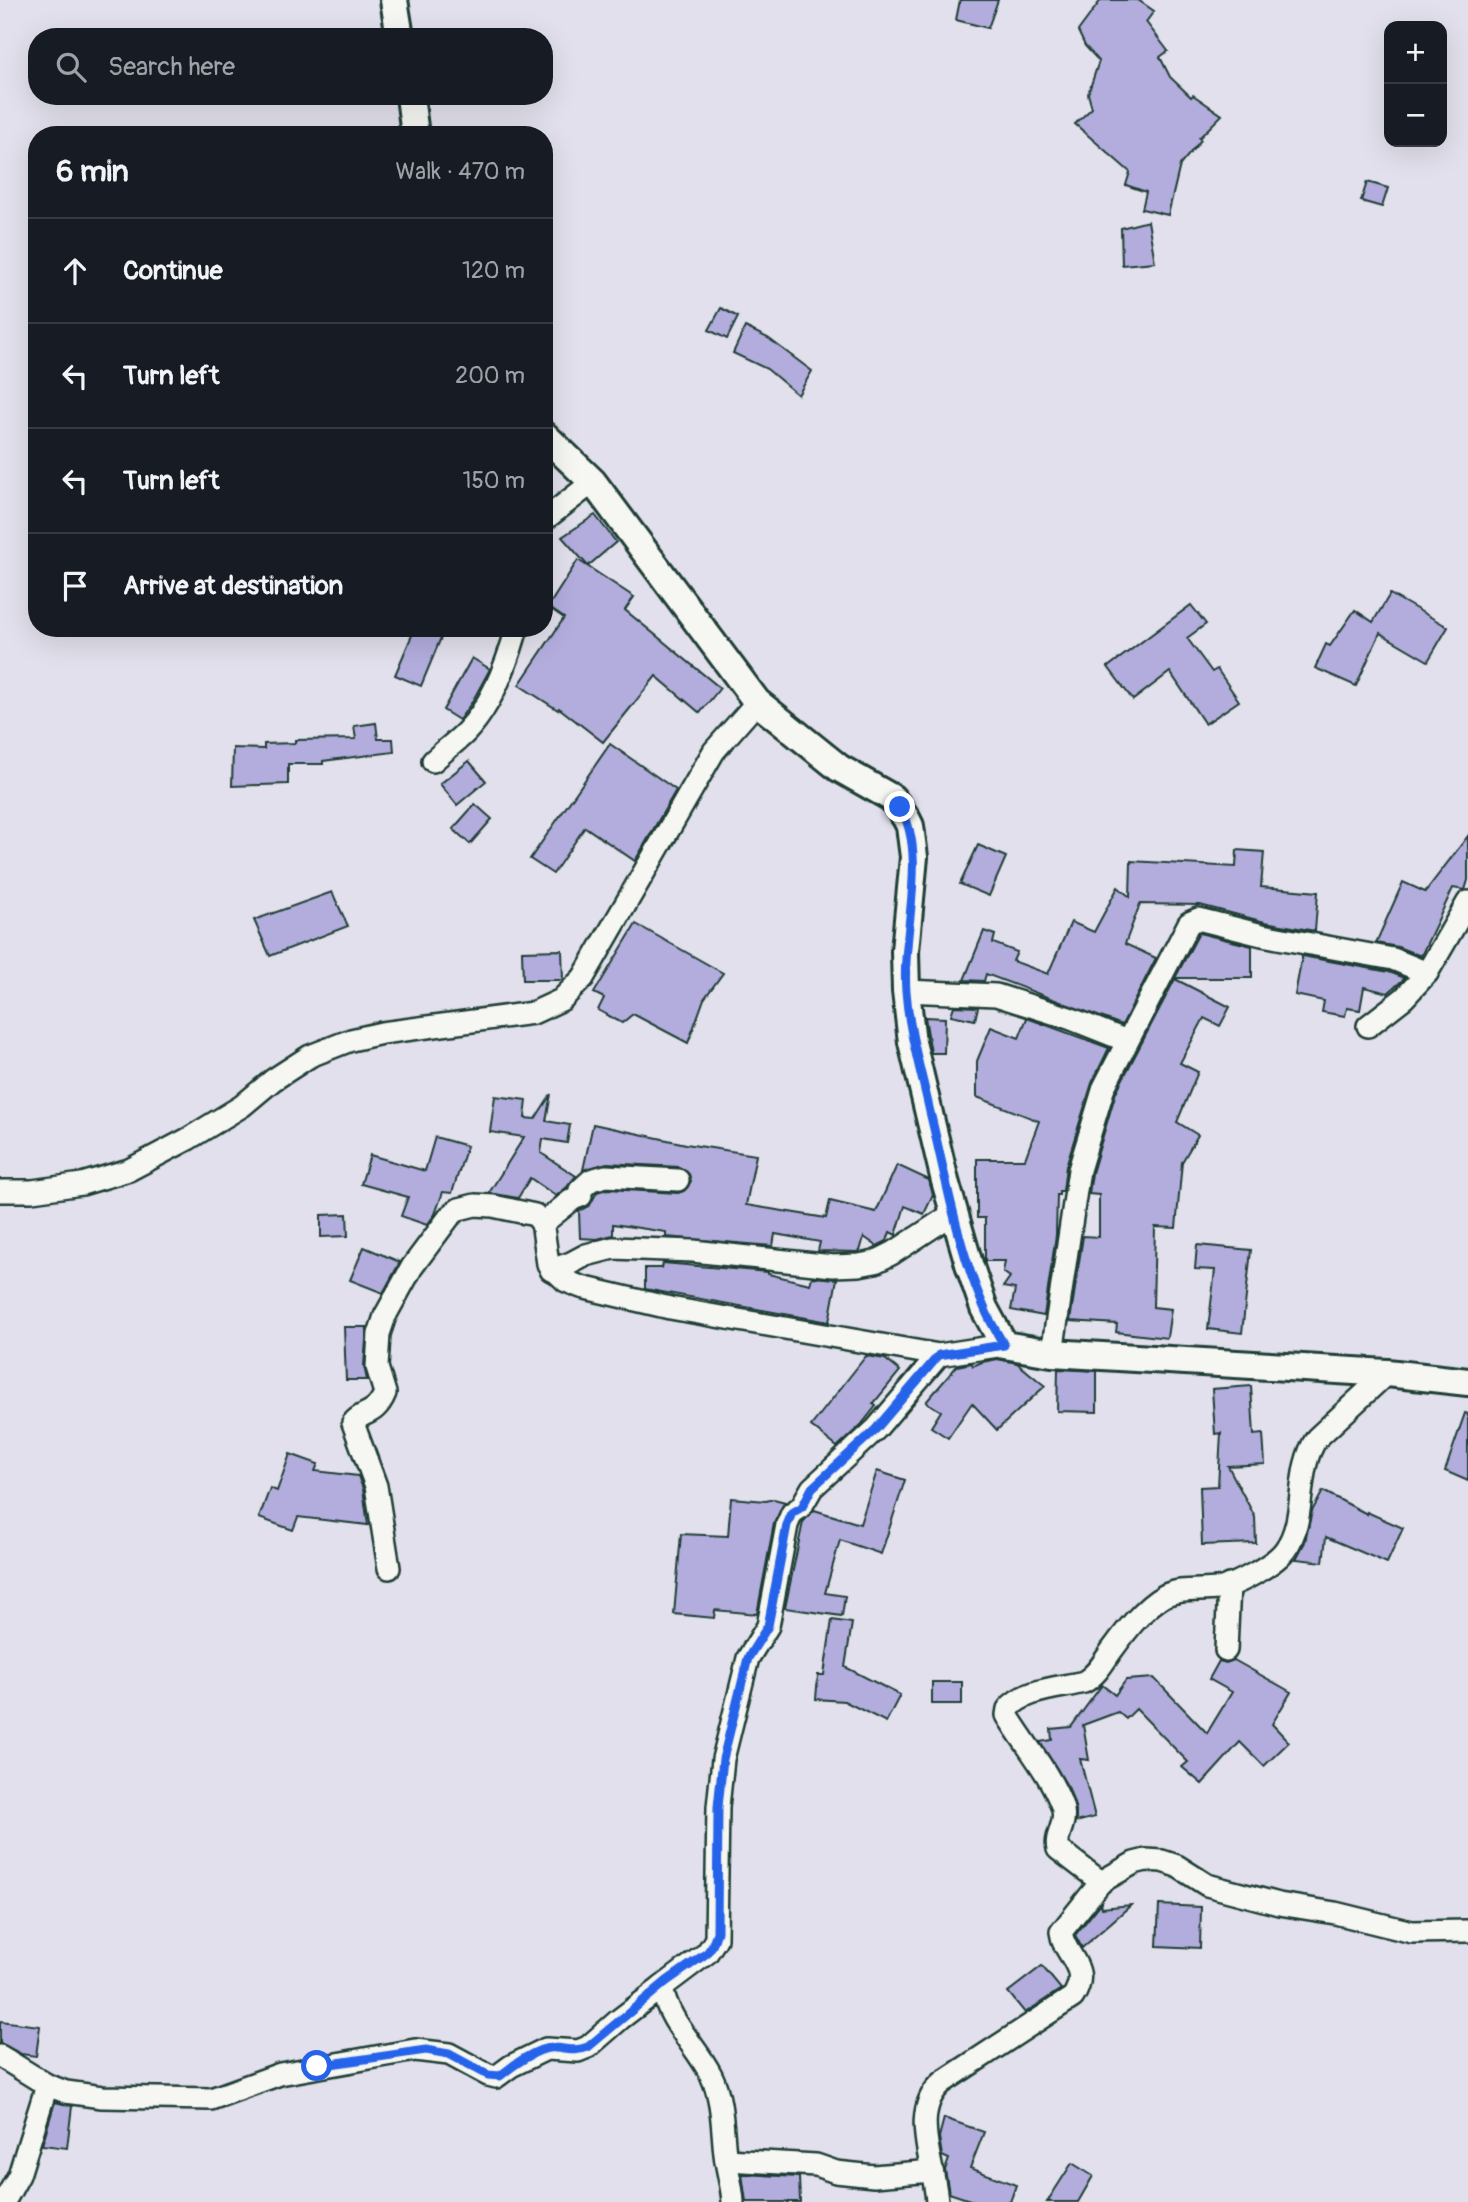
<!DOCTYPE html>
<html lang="en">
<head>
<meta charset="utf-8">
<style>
  :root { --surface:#171b24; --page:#20242c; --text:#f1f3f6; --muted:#9ea1a6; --line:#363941 }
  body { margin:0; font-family:Pangolin,sans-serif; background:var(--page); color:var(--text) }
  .controls { position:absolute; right:21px; top:21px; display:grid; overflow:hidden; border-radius:14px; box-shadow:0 7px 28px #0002 }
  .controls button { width:63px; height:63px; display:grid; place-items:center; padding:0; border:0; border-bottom:2px solid var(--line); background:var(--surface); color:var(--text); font:35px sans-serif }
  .stop { position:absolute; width:21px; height:21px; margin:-16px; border:5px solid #2563eb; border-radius:50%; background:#fff }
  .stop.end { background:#2563eb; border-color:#fff; box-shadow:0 2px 7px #0008 }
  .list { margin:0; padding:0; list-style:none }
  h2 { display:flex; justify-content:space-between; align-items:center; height:91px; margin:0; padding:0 28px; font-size:30px }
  h2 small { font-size:23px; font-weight:400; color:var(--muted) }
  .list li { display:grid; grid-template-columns:46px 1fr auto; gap:21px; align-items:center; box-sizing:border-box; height:105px; padding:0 28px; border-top:2px solid var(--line) }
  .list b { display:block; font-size:26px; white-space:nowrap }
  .list em { font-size:23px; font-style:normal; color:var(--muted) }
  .icon { flex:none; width:38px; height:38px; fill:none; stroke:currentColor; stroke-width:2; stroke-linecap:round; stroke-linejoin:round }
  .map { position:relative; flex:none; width:1468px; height:2202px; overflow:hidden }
  .search { position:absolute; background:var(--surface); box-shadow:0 7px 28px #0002; left:28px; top:28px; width:525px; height:77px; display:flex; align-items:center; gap:18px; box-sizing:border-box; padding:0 24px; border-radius:28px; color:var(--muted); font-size:26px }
  .panel { position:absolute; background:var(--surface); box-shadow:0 7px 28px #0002; left:28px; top:126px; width:525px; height:511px; border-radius:28px }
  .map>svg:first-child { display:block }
</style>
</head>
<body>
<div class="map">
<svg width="1468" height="2202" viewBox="0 0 1468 2202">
  <rect width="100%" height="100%" fill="#e2e0ec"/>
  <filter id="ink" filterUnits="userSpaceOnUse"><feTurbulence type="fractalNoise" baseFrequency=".0143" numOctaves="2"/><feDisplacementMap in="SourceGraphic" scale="14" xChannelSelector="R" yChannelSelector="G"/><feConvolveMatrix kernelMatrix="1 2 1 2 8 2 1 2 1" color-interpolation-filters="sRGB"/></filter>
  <g filter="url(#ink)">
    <!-- building -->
    <g fill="#b3adde" stroke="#1f3d34" stroke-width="2">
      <path d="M960,0H998L988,28L956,20Z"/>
      <path d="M1101,0H1138L1154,11L1146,22L1168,51L1160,57L1170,77L1191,97L1193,95L1222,115L1199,138L1201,140L1180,165L1168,215L1142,209L1146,192L1126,185L1130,172L1075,124L1092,108L1088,94L1099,61L1085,46L1078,31Z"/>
      <path d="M1367,182L1388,188L1382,207L1361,201Z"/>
      <path d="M1148,221L1155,262L1122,265L1121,228Z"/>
      <path d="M721,308L738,317L727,339L709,330Z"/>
      <path d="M745,327L768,338L812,371L798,395L767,369L733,353Z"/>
      <path d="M595,515L616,542L588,566L562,537Z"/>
      <path d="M578,560L634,597L625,610L720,688L700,713L656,676L603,742L559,708L558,710L519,685L564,618L548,607Z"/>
      <path d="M1390,594L1448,627L1428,661L1380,633L1356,686L1315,668L1326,644L1330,646L1355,610L1373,622Z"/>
      <path d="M1191,605L1206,624L1187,638L1212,672L1217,669L1239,701L1205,724L1170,672L1133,700L1108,667Z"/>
      <path d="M415,628H445L421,686L395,675Z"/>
      <path d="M472,658L490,669L472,702L459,720L443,710Z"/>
      <path d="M376,723L378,739H393L394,752L323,761V764H288V784L232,786L233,748L264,749V744L295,743V740L356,739L354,726Z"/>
      <path d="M610,744L676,790L635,861L585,827L553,874L530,859Z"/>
      <path d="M469,761L486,781L457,805L440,784Z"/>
      <path d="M475,804L492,819L470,844L453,829Z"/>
      <path d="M1468,836V880L1465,890L1453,888L1421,956L1398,947L1376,943L1403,882L1425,892Z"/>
      <path d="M978,845L1006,857L989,896L960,884Z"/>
      <path d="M1237,850L1264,852L1261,887L1318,892L1315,931L1265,922L1200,905L1140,904L1125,944L1156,958L1122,1025L986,974L984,981L964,980L984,931L995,935L993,943L1017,952L1013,961L1048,974L1071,922L1094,932L1118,887L1130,897L1131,861L1236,867Z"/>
      <path d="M332,892L348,926L270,956L254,920Z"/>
      <path d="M636,924L723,973L704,999L688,1043L633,1014L622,1023L598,1010L604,998L594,993Z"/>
      <path d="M1199,933L1252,946V978H1175Z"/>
      <path d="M562,950L563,980H523L522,951Z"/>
      <path d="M1302,956L1389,972L1405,978L1388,993L1364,987L1360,1010L1347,1008L1345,1016L1322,1012L1324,1001L1295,995Z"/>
      <path d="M1175,979L1230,1007L1220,1026L1204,1018L1180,1063L1198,1072L1177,1122L1198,1135L1182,1162L1176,1228L1155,1227L1153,1307L1171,1309L1167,1338L1116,1332L1117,1324L1070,1321L1083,1236L1099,1237V1195L1089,1194L1092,1173L1116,1092Z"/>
      <path d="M954,1006L978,1007L975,1020L951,1015Z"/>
      <path d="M925,1017L945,1018L944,1053H931Z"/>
      <path d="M1027,1018L1109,1048L1092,1083L1066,1166L1063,1191H1059V1195H1057L1056,1235L1044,1316L1011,1310L1015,1289L1003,1287L1010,1277L1003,1272L1005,1261H985V1218H977V1159H1025L1039,1121L977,1097V1061L991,1027L1019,1038Z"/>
      <path d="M551,1094L546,1121L570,1125L567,1143L543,1139L541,1153L576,1176L567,1187L556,1196L530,1178L518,1198L489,1193L524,1137L490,1132L495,1096L527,1100L525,1118L535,1119Z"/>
      <path d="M593,1124L686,1144L756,1155L746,1205L826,1218L830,1201L876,1212L897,1165L929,1180L933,1195L924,1214L905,1206L896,1235L890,1232L887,1241L877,1246L864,1237L860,1251L858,1252L818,1251L820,1242L775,1234L773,1246L666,1237V1232L613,1224V1235L597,1239L580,1238L579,1211L590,1205L597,1192L607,1189L678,1193L684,1191L691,1181L689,1174L679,1167L607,1163L583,1170Z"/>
      <path d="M435,1137L467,1146L452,1193L443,1192L435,1214L427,1225L401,1216L408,1197L361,1184L370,1155L425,1171Z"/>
      <path d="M347,1214L348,1236L321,1237V1215Z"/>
      <path d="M1197,1245L1251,1250L1242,1333L1208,1329L1215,1270L1195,1269Z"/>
      <path d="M364,1247L400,1262L383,1293L350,1280Z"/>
      <path d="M663,1263L768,1272V1274L810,1284L812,1277L837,1279L829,1322L645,1289V1268H662Z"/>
      <path d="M344,1327H367L364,1366L367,1380H346Z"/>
      <path d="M866,1356L885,1359L900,1371L873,1404L876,1406L861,1425L837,1447L811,1426Z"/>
      <path d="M998,1359L1017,1363L1045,1386L997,1430L972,1403L948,1438L931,1427L941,1411L926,1402L957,1366L972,1363L973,1366L982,1362Z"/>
      <path d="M1058,1369L1097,1371V1412L1057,1411Z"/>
      <path d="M1251,1386L1254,1435L1263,1434L1265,1464L1228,1466L1255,1517L1256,1543L1202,1545L1200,1487L1218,1486L1221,1433L1215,1434L1212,1389Z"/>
      <path d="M1465,1413L1468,1414V1481L1445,1471Z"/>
      <path d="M290,1454L318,1464L315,1471L358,1476L363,1489L368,1525L298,1517L293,1530L259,1518L270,1488L277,1491Z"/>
      <path d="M877,1471L905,1480L881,1554L840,1540L825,1593L845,1596L842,1616L785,1608L803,1522L814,1510L860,1524Z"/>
      <path d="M1323,1491L1367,1514V1512L1403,1528L1387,1563L1326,1537L1323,1562L1296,1559L1305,1542L1312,1511Z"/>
      <path d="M731,1498L766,1501L774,1499L785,1502L774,1523L757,1614L715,1610L714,1618L674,1614L681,1534L728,1536Z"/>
      <path d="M832,1620L852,1623L845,1667L900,1695L886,1722L844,1701L816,1699L818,1675H824Z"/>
      <path d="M1234,1660L1291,1692L1272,1724L1289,1742L1264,1766L1240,1742L1202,1784L1182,1767L1188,1762L1136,1709L1126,1719L1118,1712L1083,1725L1089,1760L1080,1759L1095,1817L1076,1822V1810L1069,1789L1040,1742L1052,1740L1051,1729L1071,1727L1102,1685L1115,1695L1126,1680L1154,1678L1207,1733L1232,1692L1209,1679L1219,1661L1226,1663Z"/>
      <rect x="932" y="1682" width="30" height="22"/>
      <path d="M1101,1903L1102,1908L1131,1905L1082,1948L1075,1935Z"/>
      <path d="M1159,1905L1201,1907L1200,1948L1157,1946Z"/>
      <path d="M1042,1966L1061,1989L1025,2013L1008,1992Z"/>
      <path d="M0,2021L40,2026L36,2056L21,2054L0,2043Z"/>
      <path d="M55,2102L72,2106L67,2148L42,2145Z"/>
      <path d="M944,2118L984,2132L970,2168L1016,2185L1010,2202H976L949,2193L945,2170L949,2159L942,2156L939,2137Z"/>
      <path d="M1072,2163L1093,2176L1078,2202H1047Z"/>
      <path d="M742,2174L799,2177L800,2202H746Z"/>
    </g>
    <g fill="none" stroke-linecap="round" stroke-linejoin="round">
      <defs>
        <g id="minor">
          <path d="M544,520L593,482"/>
          <path d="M433,761C444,751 456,742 466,732C492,705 507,664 517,628"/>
          <path d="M1427,973L1468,902"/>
          <path d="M906,991L996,995L1069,1018L1127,1041"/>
          <path d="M0,1191H32L82,1184L129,1170L188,1139L242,1106L273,1080L310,1056L351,1040L382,1033L533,1013L561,1000L583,978L714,751L757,702"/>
          <path d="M542,1224L573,1199L581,1196L580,1190L591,1180L606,1176L678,1180"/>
          <path d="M551,1270L571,1263L586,1255L613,1248L693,1251L833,1266L859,1265L875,1262L893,1253L954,1213"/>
          <path d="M1052,1353L1079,1170L1104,1087L1189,923L1198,919L1262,935L1393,959L1427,973L1404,998L1368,1026"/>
          <path d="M389,1568L376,1486L353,1423C363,1410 375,1417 385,1393L377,1367L379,1334L385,1316L412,1267L450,1216L459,1209L475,1205L493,1206L535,1215L541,1222L543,1228L548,1264L566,1281L581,1287L670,1308L939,1355"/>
          <path d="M1226,1650L1229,1585"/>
          <path d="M1101,1882L1134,1863L1146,1860L1162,1861L1177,1866L1207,1885L1279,1904L1335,1913L1412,1932L1468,1931"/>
          <path d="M0,2056L47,2085"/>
          <path d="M726,2160L816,2165L836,2172L874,2176L932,2171"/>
          <path d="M4,2202L19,2175L47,2085L66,2092L102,2097L211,2099L280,2074L415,2050L449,2054L488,2075L496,2077L511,2066L546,2049L578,2051L588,2047L620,2019L662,1987"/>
          <path d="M733,2202C732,2185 727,2171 725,2154C722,2128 723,2099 711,2075C696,2045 668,2022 662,1987L707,1953L716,1939L718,1807L723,1759L748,1658L768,1626L787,1525L792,1513L801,1507L812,1488L876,1429L939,1355L1004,1345"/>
          <path d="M937,2202C935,2164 908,2111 943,2082L1073,1997C1092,1967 1064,1957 1061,1932L1101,1882L1058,1849C1054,1835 1068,1824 1062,1806C1050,1773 1025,1745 1007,1715L1008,1709C1024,1689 1061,1688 1084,1682C1097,1675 1104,1661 1112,1650C1126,1631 1143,1608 1164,1596C1178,1588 1200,1591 1217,1589C1234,1587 1275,1564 1285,1550C1308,1519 1294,1471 1317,1438L1387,1373"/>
        </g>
        <g id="tertiary">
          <path d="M394,0L400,37"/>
          <path d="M410,96L415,135"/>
          <path d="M544,435L593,482L757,702L839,768L892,798L906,818L910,826L914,857L905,951L906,991L912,1042L945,1181L969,1264L984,1308L1004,1345L1052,1353L1387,1373L1468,1382"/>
        </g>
      </defs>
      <!-- minor casing -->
      <use href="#minor" stroke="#1f3d34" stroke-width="26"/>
      <!-- tertiary casing -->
      <use href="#tertiary" stroke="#1f3d34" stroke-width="32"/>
      <!-- minor -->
      <use href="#minor" stroke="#f6f6f2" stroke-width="21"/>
      <!-- tertiary -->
      <use href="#tertiary" stroke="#f6f6f2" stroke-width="26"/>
    </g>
  </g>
  <g fill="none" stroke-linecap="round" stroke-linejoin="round" filter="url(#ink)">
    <!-- route -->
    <path stroke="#2563eb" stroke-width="9" d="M317,2066L426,2050L449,2054L488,2075L500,2076C512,2066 539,2046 555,2048C568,2049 575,2052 588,2047L667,1981L707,1953L712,1946L717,1932L718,1807L723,1759L748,1658L768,1626L787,1525L792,1513L802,1507L812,1488L876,1429L939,1355L1004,1345C997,1333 989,1320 984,1307C957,1246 946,1177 930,1112C921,1071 909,1033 906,991C901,935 929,855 900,807"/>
  </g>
</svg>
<div class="controls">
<button>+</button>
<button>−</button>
</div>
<div class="stop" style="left:317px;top:2066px"></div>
<div class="stop end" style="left:900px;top:807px"></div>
<div class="search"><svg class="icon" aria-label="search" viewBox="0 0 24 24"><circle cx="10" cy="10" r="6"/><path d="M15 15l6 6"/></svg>Search here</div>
<section class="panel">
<h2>6 min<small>Walk · 470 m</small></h2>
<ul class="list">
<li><svg class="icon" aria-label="ahead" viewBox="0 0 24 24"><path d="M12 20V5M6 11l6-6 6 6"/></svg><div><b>Continue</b></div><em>120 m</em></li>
<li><svg class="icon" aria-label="left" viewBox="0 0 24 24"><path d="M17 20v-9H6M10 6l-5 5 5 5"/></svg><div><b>Turn left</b></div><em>200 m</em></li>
<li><svg class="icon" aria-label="left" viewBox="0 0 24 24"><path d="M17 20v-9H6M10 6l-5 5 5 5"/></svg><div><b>Turn left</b></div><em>150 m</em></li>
<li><svg class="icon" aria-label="arrive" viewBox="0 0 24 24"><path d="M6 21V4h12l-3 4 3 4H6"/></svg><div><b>Arrive at destination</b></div></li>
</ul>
</section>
</div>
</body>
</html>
